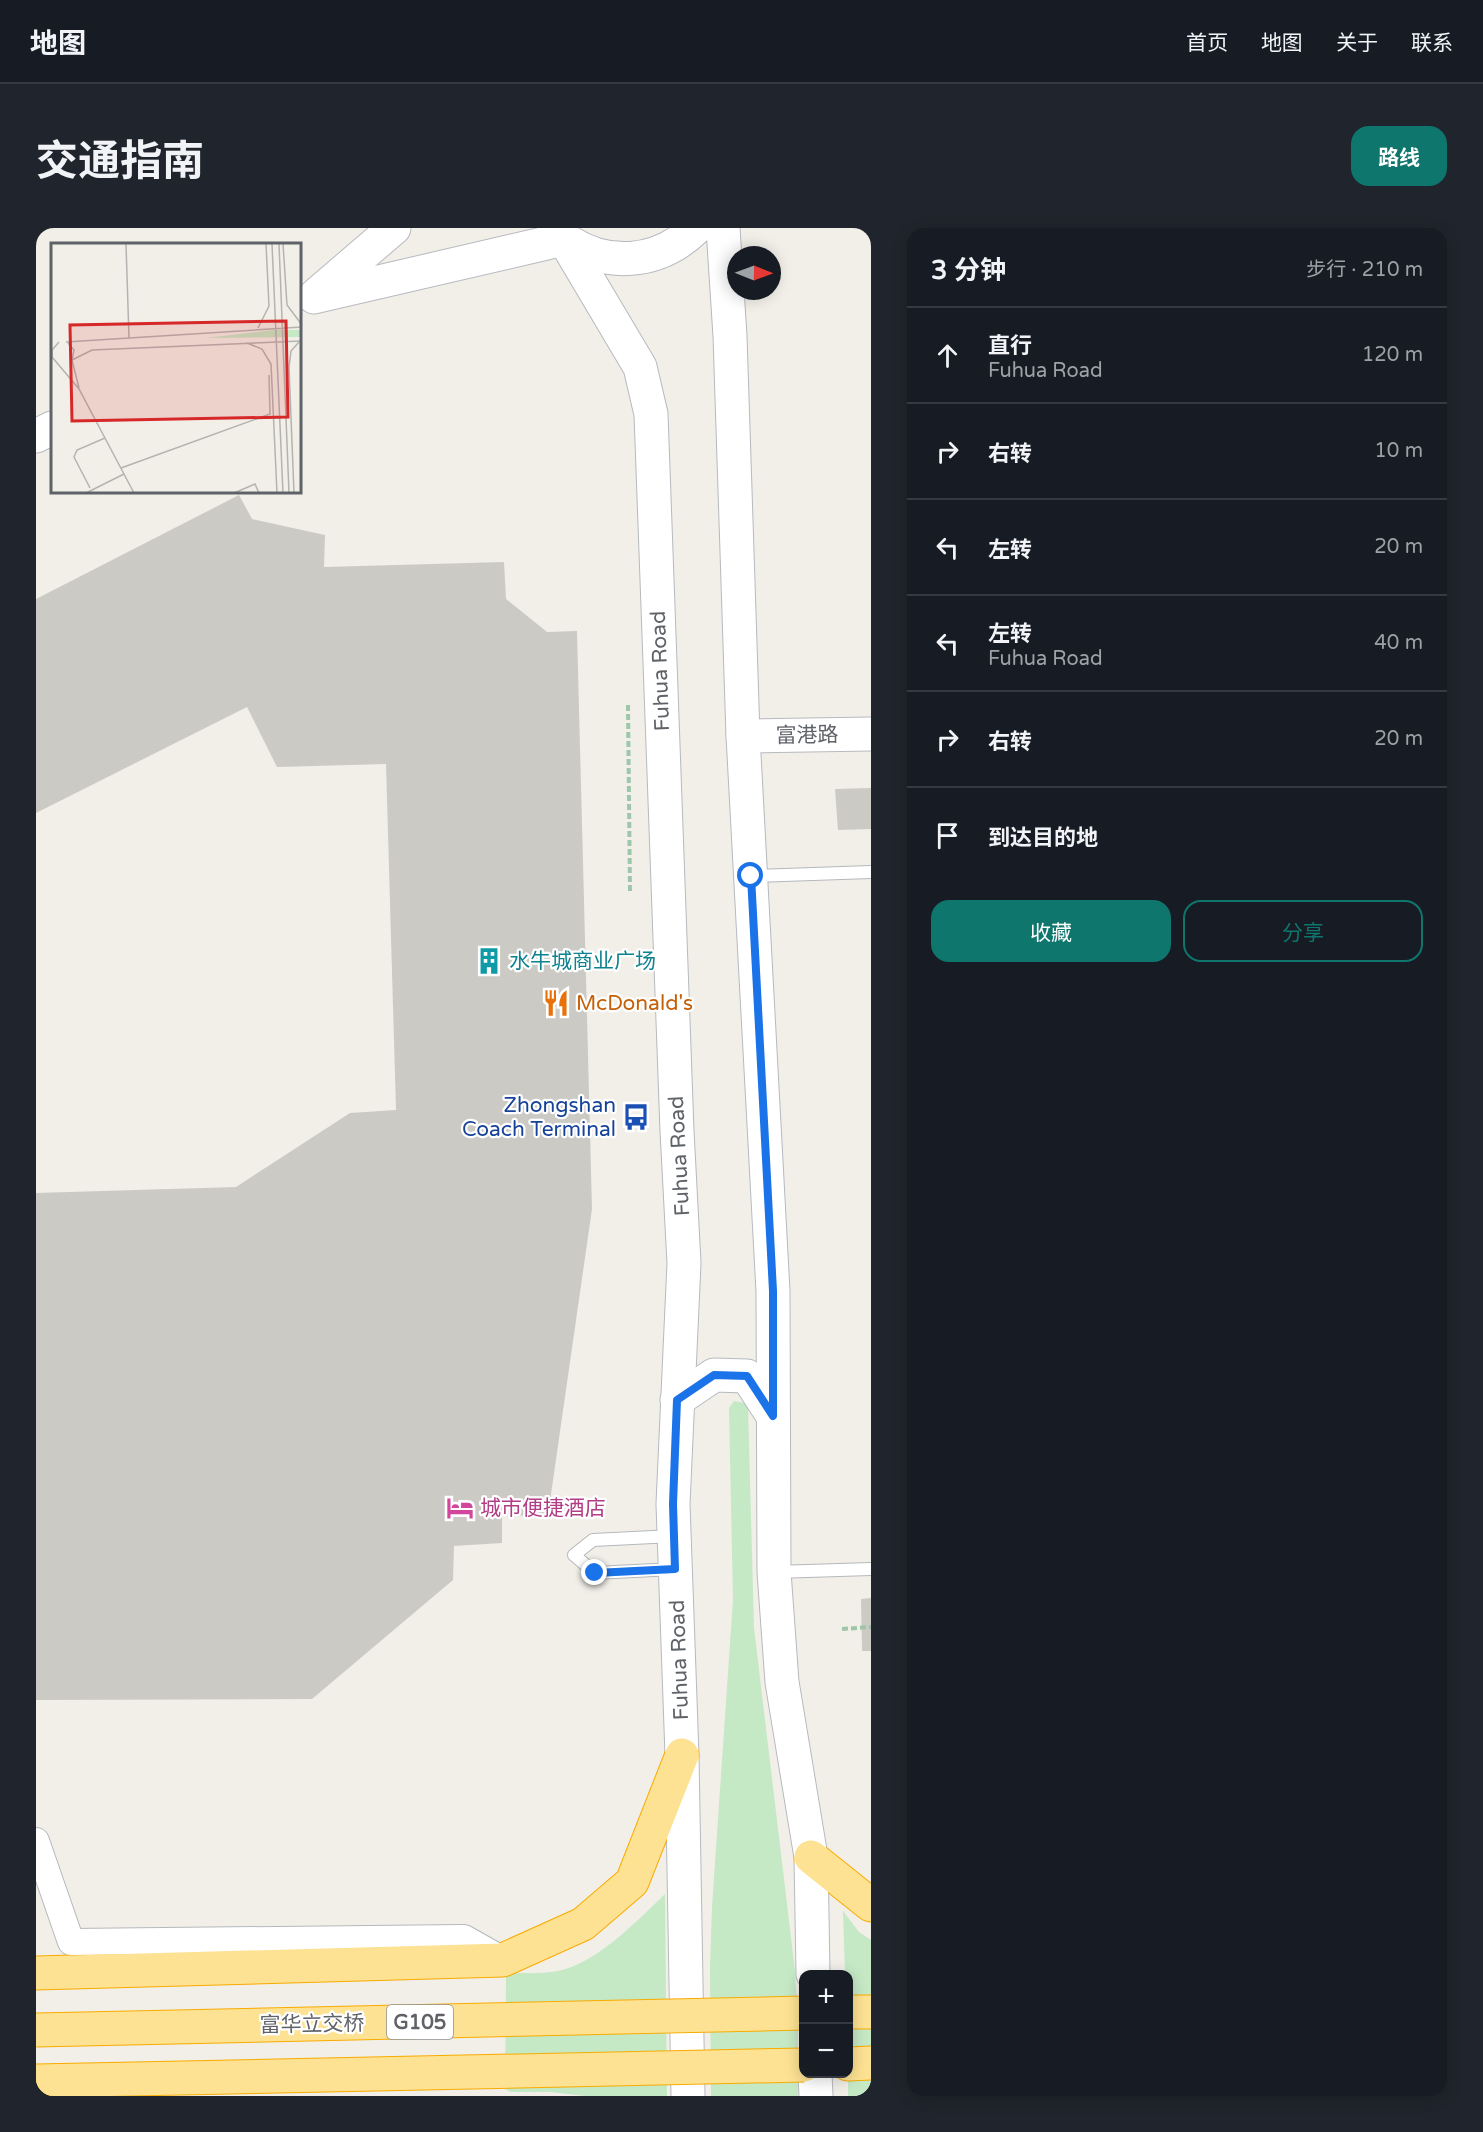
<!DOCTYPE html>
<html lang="zh">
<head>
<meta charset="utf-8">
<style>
  :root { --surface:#171b24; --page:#20242c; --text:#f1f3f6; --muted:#9ea1a6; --line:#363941; --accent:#0f766e }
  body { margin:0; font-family:"Varela Round","Noto Sans SC",sans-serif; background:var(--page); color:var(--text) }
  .controls { position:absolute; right:18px; bottom:18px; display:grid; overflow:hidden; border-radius:12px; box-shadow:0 3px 15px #0003 }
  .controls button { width:54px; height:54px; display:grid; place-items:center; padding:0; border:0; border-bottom:2px solid var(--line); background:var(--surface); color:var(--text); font:30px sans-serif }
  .compass { position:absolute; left:691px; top:18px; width:54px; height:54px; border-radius:50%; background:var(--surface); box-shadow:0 3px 15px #0003; rotate:91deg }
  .stop { position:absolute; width:18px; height:18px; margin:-14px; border:4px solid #1a73e8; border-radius:50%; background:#fff }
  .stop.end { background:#1a73e8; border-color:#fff; box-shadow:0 2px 6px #0008 }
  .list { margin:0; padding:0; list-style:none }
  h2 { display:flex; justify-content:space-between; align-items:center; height:78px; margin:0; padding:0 24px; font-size:26px }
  h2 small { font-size:20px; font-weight:400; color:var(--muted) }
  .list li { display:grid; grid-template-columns:39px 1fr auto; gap:18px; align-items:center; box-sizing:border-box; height:96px; padding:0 24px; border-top:2px solid var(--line) }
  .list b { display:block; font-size:22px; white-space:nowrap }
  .list p { margin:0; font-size:20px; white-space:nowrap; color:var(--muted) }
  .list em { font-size:20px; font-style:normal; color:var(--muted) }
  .actions { display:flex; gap:12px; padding:18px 24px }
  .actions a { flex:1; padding:14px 0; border:2px solid var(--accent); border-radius:18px; text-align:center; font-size:21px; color:var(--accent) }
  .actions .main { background:var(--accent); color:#fff }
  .icon { flex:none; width:33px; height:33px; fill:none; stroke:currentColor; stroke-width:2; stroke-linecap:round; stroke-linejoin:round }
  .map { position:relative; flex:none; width:835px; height:1868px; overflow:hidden; border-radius:18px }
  header { display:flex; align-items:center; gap:36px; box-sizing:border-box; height:84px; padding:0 30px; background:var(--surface); border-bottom:2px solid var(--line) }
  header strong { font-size:28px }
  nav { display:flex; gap:33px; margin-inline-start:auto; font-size:21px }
  .intro { display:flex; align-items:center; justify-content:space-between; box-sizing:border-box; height:144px; padding:0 36px }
  h1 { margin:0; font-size:42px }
  .button { padding:15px 27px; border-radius:18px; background:var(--accent); color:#fff; font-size:21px; font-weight:700 }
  main { display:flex; gap:36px; padding:0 36px }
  aside { flex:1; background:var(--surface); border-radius:18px; box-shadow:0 3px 15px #0003 }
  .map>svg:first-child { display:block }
</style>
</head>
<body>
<header>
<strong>地图</strong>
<nav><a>首页</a><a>地图</a><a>关于</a><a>联系</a></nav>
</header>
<div class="intro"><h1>交通指南</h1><a class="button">路线</a></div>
<main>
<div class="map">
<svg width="835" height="1868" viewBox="0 0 835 1868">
  <rect width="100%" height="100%" fill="#f1efe8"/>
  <!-- green -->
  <g fill="#c5e8c5">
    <path d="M698,1173L709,1175L712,1179L718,1400L759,1743L762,1800V1868H675L674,1739L676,1679L697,1372L693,1180Z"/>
    <path d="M629,1666L631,1868H549L515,1864H475L469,1861L470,1749L476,1745C490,1745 507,1746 522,1743C561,1735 601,1693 629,1666Z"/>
    <path d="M807,1683L823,1704L835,1712V1868H812V1746H809Z"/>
  </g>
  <!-- building -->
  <g fill="#cccac5">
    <path d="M203,267L216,291L289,307L288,339L468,334L470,371L511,404L541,403L556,981L512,1287L466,1288V1315L418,1318L417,1352L276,1471L0,1472V965L200,959L314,885L360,882L350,536L241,539L211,479L0,585V371Z"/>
    <path d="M835,560V601L802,602L799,561Z"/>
    <path d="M835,1370V1423H826L825,1371Z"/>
  </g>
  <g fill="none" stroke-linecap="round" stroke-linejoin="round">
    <defs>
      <g id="lane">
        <path d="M716,648L835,644"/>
        <path d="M637,1308L557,1312L538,1327L559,1345L638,1341"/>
        <path d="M739,1344L835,1341"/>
      </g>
      <path id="street" d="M0,1613L35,1714L428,1710L467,1732"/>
      <g id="secondary">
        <path d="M687,0L694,108L707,508L737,1063L738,1344L746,1454L775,1629L777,1746"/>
        <path d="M526,9C569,41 622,37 660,0"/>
        <path d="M528,11L604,139L615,186L641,903L648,1035L637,1276L646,1527L652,1868"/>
        <path d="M281,66L358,0"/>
        <path d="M278,69L528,11"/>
        <path d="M0,208L16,200"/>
        <path d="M707,508L835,506"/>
        <path d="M641,1172L678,1147L711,1148L737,1188"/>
        <path d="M779,1846L780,1868"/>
      </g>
      <g id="highway">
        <path d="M775,1629L835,1677"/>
        <path d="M0,1745L467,1732L547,1696L596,1654L646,1527"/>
        <path d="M812,1784H835"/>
        <path d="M812,1836L835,1835"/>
      </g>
    </defs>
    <!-- lane casing -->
    <use href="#lane" stroke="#b5b8bc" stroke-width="14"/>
    <!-- street casing -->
    <use href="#street" stroke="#b5b8bc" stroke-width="28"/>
    <!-- secondary casing -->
    <use href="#secondary" stroke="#b6babf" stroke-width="35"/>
    <!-- highway casing -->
    <use href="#highway" stroke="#f9ab00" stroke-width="35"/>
    <!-- path -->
    <g stroke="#9cc7a9" stroke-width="4" stroke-dasharray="6 3" stroke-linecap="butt">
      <path d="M592,477L594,665"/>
      <path d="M806,1401L835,1399"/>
    </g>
    <!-- lane -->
    <use href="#lane" stroke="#fff" stroke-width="12"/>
    <!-- street -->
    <use href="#street" stroke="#fff" stroke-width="26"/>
    <!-- secondary -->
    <use href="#secondary" stroke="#fff" stroke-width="33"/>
    <!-- highway -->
    <use href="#highway" stroke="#fde293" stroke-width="33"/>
    <defs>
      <g id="highway-bridge">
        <path d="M0,1802L768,1785"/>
        <path d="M0,1853L768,1837"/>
      </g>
    </defs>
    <!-- highway-bridge casing -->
    <use href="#highway-bridge" stroke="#f9ab00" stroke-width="35" stroke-linecap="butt"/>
    <!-- highway-bridge -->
    <use href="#highway-bridge" stroke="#fde293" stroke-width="33"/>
  </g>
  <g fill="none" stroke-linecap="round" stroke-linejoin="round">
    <!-- route -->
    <path stroke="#1a73e8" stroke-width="8" d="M559,1345L639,1341L637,1276L641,1172L678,1147L711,1148L737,1188V1063L715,648"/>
  </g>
  <!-- icons -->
  <defs>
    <symbol id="building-bare" viewBox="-9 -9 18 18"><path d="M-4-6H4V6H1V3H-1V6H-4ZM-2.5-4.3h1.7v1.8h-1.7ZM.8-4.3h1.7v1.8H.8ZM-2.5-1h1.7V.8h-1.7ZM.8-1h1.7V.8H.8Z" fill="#0f9aa8" stroke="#fff" stroke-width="2.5" paint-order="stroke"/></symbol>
    <symbol id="restaurant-bare" viewBox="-9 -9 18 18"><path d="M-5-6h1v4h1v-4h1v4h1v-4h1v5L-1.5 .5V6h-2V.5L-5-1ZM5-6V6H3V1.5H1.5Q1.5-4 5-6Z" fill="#e8710a" stroke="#fff" stroke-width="2.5" paint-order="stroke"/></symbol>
    <symbol id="bus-bare" viewBox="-9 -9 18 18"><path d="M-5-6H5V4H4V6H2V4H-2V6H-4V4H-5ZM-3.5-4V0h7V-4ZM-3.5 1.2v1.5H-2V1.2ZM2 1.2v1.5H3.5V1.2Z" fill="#1a4fb4" stroke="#fff" stroke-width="2.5" paint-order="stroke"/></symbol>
    <symbol id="hotel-bare" viewBox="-9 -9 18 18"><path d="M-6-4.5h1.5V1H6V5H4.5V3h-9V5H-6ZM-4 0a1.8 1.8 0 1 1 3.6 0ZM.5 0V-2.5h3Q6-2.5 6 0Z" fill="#d1479c" stroke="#fff" stroke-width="2.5" paint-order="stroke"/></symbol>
  </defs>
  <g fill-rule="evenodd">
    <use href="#building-bare" x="434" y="714" width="38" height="38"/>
    <use href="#restaurant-bare" x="501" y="756" width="38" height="38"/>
    <use href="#bus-bare" x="581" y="870" width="38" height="38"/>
    <use href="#hotel-bare" x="405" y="1261" width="38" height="38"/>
  </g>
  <g text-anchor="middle" stroke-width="4.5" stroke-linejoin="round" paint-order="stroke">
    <!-- shield labels -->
    <rect fill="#fff" stroke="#8f9295" stroke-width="1.5" x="351" y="1777" width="66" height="34" rx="4.5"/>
    <g font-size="20" font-weight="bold" fill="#5f6368">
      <text x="384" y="1801">G105</text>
    </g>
    <!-- street labels -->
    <g font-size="21" fill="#5f6368" stroke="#fff">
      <text transform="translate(624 443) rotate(-92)" y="7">Fuhua Road</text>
      <text transform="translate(771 507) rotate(-1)" y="7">富港路</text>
      <text transform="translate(643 928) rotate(-93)" y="7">Fuhua Road</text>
      <text transform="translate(643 1432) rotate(-92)" y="7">Fuhua Road</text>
      <text transform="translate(276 1796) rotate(-1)" y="7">富华立交桥</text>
    </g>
    <!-- culture labels -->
    <g font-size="21" fill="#0d838f" stroke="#fff" text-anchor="start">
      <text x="473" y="740">水牛城商业广场</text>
    </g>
    <!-- food labels -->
    <g font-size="21" fill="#c56008" stroke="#fff" text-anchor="start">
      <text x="540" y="782">McDonald's</text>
    </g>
    <!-- transit labels -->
    <g font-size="21" fill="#164399" stroke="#fff" text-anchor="end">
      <text x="580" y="884">Zhongshan<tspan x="580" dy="24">Coach Terminal</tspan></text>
    </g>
    <!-- hotel labels -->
    <g font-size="21" fill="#b23c85" stroke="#fff" text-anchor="start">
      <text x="444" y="1287">城市便捷酒店</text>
    </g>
  </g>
  <!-- overview -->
  <g transform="translate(15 15)">
    <rect width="250" height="250" fill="#f1efe8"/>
    <path d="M221,87H250V94L155,95Z" fill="#c5e8c5"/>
    <path fill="none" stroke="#b3b3b1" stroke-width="1.5" d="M75,1L78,95M221,1L232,250M228,1L238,250M232,1L236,62L251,82M207,85L218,63L215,1M8,99L1,107V114L28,146L83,250M15,99L251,84M17,100L23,107L21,117L28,145M196,100L211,106L220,121L226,250M21,117L41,107L250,98M70,225L219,171L218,132M39,245L23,214L26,207L54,195M35,250L73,231M183,250L204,241L208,250M243,250L238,124L240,108L248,99"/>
    <path fill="#d62828" fill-opacity="0.15" stroke="#d62828" stroke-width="3" d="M235,78L237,174L21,178L19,82Z"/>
    <rect width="250" height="250" fill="none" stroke="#5f6368" stroke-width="3"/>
  </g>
</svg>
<div class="controls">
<button>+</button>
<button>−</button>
</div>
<svg class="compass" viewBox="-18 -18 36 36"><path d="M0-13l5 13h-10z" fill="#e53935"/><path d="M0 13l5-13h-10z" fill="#9ea1a6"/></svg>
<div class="stop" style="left:715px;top:648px"></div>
<div class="stop end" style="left:559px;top:1345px"></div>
</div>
<aside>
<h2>3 分钟<small>步行 · 210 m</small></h2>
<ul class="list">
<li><svg class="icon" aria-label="ahead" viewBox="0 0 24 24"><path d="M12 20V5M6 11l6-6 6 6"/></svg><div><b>直行</b><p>Fuhua Road</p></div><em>120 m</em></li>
<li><svg class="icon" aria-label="right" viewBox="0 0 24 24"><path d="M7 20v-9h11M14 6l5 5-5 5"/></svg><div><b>右转</b></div><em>10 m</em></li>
<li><svg class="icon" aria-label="left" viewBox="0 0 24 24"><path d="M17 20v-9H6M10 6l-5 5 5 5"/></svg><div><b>左转</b></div><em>20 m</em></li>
<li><svg class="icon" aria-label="left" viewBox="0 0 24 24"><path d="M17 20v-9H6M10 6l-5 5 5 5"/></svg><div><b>左转</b><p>Fuhua Road</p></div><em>40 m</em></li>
<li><svg class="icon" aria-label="right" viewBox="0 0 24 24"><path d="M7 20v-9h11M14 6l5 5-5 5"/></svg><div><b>右转</b></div><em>20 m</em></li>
<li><svg class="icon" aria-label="arrive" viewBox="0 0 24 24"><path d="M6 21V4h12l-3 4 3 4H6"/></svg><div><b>到达目的地</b></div></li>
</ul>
<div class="actions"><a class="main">收藏</a><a>分享</a></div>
</aside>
</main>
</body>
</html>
